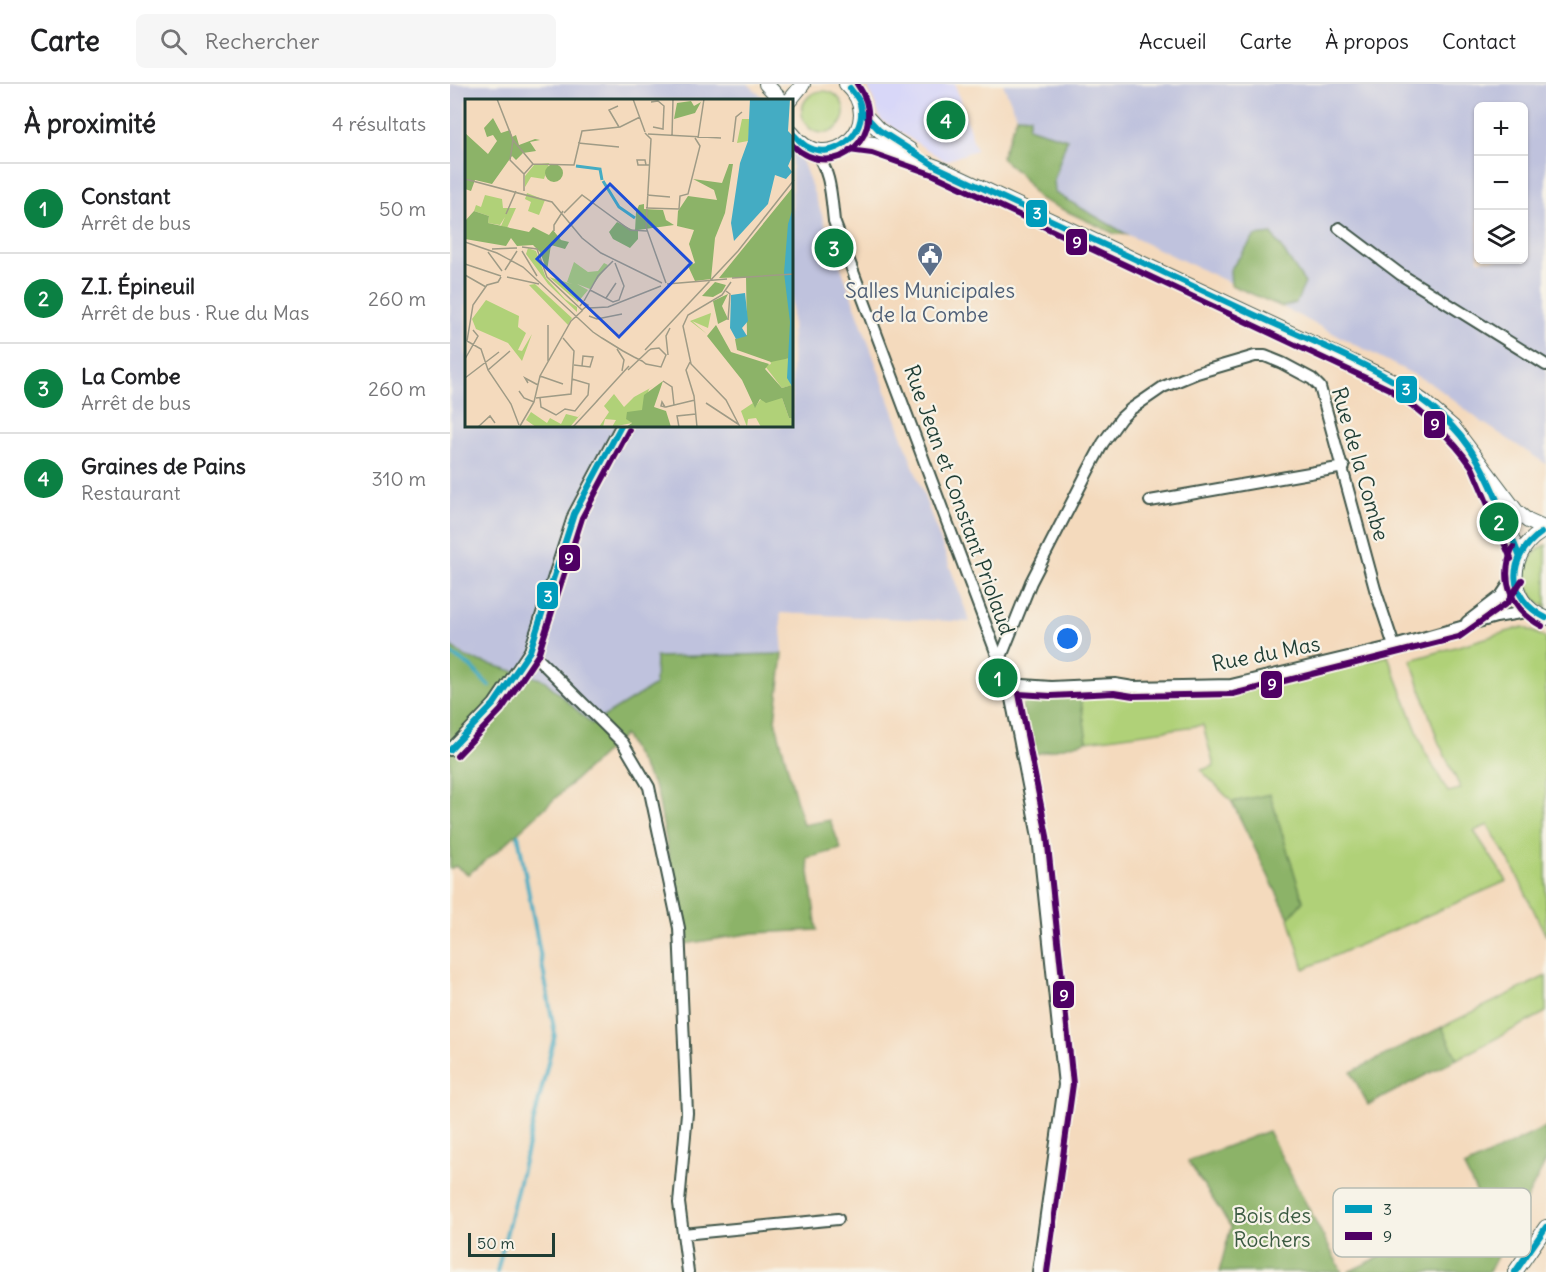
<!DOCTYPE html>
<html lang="fr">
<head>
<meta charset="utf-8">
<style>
  :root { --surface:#fff; --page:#f6f6f6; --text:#202124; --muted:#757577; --line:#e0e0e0; --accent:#0b8043 }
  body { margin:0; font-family:Delius,sans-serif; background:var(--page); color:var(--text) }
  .controls { position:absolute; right:18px; top:18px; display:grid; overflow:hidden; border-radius:9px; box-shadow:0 2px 4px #0004 }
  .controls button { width:54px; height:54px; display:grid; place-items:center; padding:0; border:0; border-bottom:2px solid var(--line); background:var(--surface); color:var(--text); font:30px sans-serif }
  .scale { position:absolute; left:18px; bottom:15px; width:87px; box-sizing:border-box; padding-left:6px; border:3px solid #1f3d34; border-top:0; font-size:16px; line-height:21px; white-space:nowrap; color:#1f3d34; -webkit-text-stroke:4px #f7f3e8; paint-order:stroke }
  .you { position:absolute; left:618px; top:555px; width:21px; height:21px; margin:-15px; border:4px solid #fff; border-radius:50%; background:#1a73e8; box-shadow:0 0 0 9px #1a73e833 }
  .badge { display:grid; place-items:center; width:39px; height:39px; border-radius:50%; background:var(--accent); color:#fff; font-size:20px; font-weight:700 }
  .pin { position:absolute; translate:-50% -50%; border:3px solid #fff; box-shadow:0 2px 6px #0006 }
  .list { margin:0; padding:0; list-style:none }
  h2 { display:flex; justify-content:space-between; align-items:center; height:78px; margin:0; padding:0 24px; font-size:26px }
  h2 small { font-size:20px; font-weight:400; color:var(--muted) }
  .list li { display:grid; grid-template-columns:39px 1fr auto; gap:18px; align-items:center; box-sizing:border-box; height:90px; padding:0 24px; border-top:2px solid var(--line) }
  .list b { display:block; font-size:22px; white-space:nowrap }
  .list p { margin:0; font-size:20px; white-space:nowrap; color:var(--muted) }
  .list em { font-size:20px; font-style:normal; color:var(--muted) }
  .icon { flex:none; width:33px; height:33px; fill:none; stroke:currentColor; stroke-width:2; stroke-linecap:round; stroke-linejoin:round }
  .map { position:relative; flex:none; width:1096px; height:1188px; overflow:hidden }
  header { display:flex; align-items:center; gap:36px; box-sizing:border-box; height:84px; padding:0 30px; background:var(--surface); border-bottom:2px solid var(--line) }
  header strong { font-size:28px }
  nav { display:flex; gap:33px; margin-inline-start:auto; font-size:21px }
  .search { width:420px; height:54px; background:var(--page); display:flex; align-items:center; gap:15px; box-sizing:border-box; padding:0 21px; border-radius:9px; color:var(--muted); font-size:22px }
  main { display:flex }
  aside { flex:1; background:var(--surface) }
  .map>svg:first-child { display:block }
</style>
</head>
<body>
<header>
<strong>Carte</strong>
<div class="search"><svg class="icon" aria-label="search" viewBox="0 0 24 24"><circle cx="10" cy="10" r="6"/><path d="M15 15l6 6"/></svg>Rechercher</div>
<nav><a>Accueil</a><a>Carte</a><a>À propos</a><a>Contact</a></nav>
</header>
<main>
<aside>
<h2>À proximité<small>4 résultats</small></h2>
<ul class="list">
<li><span class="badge">1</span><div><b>Constant</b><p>Arrêt de bus</p></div><em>50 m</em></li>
<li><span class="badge">2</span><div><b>Z.I. Épineuil</b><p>Arrêt de bus · Rue du Mas</p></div><em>260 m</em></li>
<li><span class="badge">3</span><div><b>La Combe</b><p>Arrêt de bus</p></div><em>260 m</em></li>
<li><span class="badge">4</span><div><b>Graines de Pains</b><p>Restaurant</p></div><em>310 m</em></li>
</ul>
</aside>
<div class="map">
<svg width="1096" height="1188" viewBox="0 0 1096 1188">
  <rect width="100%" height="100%" fill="#f7f3e8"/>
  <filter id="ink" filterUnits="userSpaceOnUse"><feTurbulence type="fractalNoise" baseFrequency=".0167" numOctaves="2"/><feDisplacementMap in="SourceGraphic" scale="12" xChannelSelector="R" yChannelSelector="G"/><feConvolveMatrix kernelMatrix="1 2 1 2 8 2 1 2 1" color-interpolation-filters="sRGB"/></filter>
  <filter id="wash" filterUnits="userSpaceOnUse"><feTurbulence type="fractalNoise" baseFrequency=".008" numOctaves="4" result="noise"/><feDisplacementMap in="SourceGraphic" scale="24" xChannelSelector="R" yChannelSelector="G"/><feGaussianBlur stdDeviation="1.35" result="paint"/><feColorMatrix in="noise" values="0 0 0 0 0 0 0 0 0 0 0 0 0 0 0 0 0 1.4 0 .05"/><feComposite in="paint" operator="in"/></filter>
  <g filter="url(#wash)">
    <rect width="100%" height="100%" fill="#f4dabd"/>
    <!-- built -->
    <path fill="#d8d7f8" d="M417,0H505L526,66L495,77L431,36Z"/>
    <!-- industrial -->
    <g fill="#bfc2dd" fill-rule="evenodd">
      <path d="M0,0H298L316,16H16V342H342V61L353,79L520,538L330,529L333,570L206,573V601L142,640L94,596L15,573L0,561Z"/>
      <path d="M553,0H1096V380L1029,336L984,301L832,223L676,150L605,109L604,95L616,55L578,43L580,33L567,32ZM1028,22H1074V176H1028Z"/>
    </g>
    <!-- green -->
    <g fill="#b0d178" stroke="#688756" stroke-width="1.5">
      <circle cx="373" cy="28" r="21"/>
      <path d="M1096,461V523C1069,509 1068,474 1096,461Z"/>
      <path d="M1073,543L1096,554V852L1065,787L1038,741L1024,747L1057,797L854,885L839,834L853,817L820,711L782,718L751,686L764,682L753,641L637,657L630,611L784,609L938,572L975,668L998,708L1011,705L988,657L961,576Z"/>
      <path d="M1096,892V928L1007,975L992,943Z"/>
    </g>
    <!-- forest -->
    <g fill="#8cb368" stroke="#56784e" stroke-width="1.5">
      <path d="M567,32L580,33L578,43L617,55L604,95L605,109L676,150H665L588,114L571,91L551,74Z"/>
      <path d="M822,150L855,199L846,219L832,223L781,201L780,186L805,152Z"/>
      <path d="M0,561L15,573L94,596L142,640L205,601L206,573L333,570L325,636L353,741L380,736L391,765L357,774L367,846L304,849L235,860L207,707L174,651L50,765L18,790L5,782L0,785Z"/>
      <path d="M580,611H630L637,657L582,671L572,622Z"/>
      <path d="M820,710L853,817L839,834L782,718Z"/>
      <path d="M992,943L1007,975L918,1021L901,988Z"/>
      <path d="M1096,1043V1077L1039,1188H898L1034,1123L1014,1083Z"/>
      <path d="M818,1047L892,1188H769L781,1143L738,1077Z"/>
    </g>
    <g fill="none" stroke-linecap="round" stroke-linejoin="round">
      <!-- stream -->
      <g stroke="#44acc3" stroke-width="4">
        <path d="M0,569L21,583L39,602"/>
        <path d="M47,1188L105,950L68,751"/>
      </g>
    </g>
  </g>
  <g filter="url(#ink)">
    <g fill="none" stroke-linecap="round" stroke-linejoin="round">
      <defs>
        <g id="minor">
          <path d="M364,66C381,87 381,111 384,137L558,600L569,654L588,753L614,1001L588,1188"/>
          <path d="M889,144L950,190L1096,281"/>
          <path d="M700,417L894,383"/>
          <path d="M1017,538L1051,512L1065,491"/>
          <path d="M80,567L173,659L199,703L229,844L237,1029L229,1119L238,1188"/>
          <path d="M549,578L581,498L638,387L653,359L671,334L681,325L713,303L747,289L805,272H815L832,279L862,295L870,303L925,505L944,562"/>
          <path d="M558,600L601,603L665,600L683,603L781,601L944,562L1046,533L1083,527"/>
          <path d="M0,666L44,620L80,567L124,430L171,342"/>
          <path d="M233,1150L388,1135"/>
        </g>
        <g id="tertiary">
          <path d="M316,0L331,16"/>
          <path d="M340,16L353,0"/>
          <path d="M411,27L429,46L460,66"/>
          <path d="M342,49C376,96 440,41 396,0"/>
          <path d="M400,57L424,60L487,83L943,297L973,317L1003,343L1067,428L1078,437L1096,445"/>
          <path d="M1036,395L1069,471"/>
          <path d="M1096,446C1058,462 1053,519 1096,534"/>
          <path d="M1065,1188L1096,1143"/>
        </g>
      </defs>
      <!-- minor casing -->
      <use href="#minor" stroke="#3f5549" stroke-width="14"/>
      <!-- tertiary casing -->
      <use href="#tertiary" stroke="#3f5549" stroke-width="16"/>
      <!-- minor -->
      <use href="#minor" stroke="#fff" stroke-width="10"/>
      <!-- tertiary -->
      <use href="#tertiary" stroke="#fff" stroke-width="14"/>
      <defs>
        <g id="bus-1">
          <path d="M411,27L429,46L487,83C593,132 699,182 805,231C871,262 950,289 1002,342C1036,377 1051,427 1069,471"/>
          <path d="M342,49C346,53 351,59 356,62C383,78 418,50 410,20C409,14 403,9 400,4"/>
          <path d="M1091,449C1056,474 1056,514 1096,534"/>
          <path d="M0,666L44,620L80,567L124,430L171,342"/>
          <path d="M1065,1188L1096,1143"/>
        </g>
        <g id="bus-2">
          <path d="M342,61C385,102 443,48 407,0"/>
          <path d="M399,66L422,69L484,91L939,305C972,327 1000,351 1022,383L1061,475"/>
          <path d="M1063,463C1049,496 1061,526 1092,542"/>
          <path d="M7,672L51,626L88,571L132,434L179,346"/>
          <path d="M597,1188L623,1000L597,752L569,610L601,612L664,609L683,612L783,610L1009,553L1057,519L1072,496"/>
        </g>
      </defs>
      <!-- bus-1 casing -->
      <use href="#bus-1" stroke="#f7f3e8" stroke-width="10"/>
      <!-- bus-2 casing -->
      <use href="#bus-2" stroke="#f7f3e8" stroke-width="10"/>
      <!-- bus-1 -->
      <use href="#bus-1" stroke="#009cbb" stroke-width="6"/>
      <!-- bus-2 -->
      <use href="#bus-2" stroke="#4f0064" stroke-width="6"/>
    </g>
  </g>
  <!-- icons -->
  <defs>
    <symbol id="civic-pin" viewBox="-11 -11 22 30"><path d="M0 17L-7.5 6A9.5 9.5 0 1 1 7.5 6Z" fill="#5c6f8a" stroke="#f7f3e8"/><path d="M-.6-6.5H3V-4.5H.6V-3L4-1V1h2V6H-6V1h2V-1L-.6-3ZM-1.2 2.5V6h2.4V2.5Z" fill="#fff"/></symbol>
  </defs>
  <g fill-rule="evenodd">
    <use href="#civic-pin" x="465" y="156" width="30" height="40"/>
  </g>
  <g text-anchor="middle" stroke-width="4.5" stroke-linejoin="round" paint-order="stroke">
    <!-- service labels -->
    <g font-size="21" fill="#4e5e75" stroke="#f7f3e8">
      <text x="480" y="214">Salles Municipales<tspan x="480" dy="24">de la Combe</tspan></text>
    </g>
    <!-- street labels -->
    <g font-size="21" fill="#1f3d34" stroke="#f7f3e8">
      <text transform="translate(910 380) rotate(74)" y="7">Rue de la Combe</text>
      <text transform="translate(509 416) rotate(70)" y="7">Rue Jean et Constant Priolaud</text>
      <text transform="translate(816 570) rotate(-11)" y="7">Rue du Mas</text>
    </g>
    <!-- park labels -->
    <g font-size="21" fill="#3c5b42" stroke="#f7f3e8">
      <text x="822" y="1139">Bois des<tspan x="822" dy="24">Rochers</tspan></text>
    </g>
  </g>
  <!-- overview -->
  <g transform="translate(15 15)">
    <rect width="328" height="328" fill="#f4dabd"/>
    <path d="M277,20H285L283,42L272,44ZM84,64L79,80L66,78L60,88V77L69,66ZM62,94L80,101L74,116L63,112L66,103L60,100ZM20,96L37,100L38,109H51L42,129L36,127L40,118L35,126L23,124L24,117L9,112L11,106L16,108ZM63,149L71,152L81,179L100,200L112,208V213L83,185L61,155ZM109,163L123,173L133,172L139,164L143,166L125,190L112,185L123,191L113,203L84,178L107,185L102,183ZM70,185L107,219L103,226L64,186ZM21,201L54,217L53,228L61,234L53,251L57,252L67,235L57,262L43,244L11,230L7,220ZM246,214L243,229L227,222L242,235L225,222ZM325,259L328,286L317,289L300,267L306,265L305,261ZM189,287L184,290L178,311L161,319L167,324L147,328L151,321L140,320L138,328H134L144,313L139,307L149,295L159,308L169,298ZM317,299L324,319L328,320V328H296L291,319L283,320L282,328L276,312L288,304L290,308L296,300ZM120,310L105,328H71L61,321L66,313L82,324L85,319L96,325L101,315L113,318Z" fill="#b0d178"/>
    <path d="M226,2L229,7L236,3L230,14L209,20L212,4ZM28,19L36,34L45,31L47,38L51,36L54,46L70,40L75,41L65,43L71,52L58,54L51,61L47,57L27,85L10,81L6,92L0,90V34L23,55L32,42L28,36L22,38L19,29ZM264,65H268L260,114L250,139L246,180L230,182L223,167L230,164L224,145L229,131L212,127L213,112L223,97L252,101L249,91L228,80L257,84ZM80 74a9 9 0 1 1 18 0a9 9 0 1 1-18 0ZM328,88V320L324,319L317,299L301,304L295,300L290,309L277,281L242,237L251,226L266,253L304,265L300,270L317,289L327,286L325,259L306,263L272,251L270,240L282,236L281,178L254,179ZM179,105V110L198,111L201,121L209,126L173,131V140L165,149L148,140L144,133L152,123L170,132L171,113L174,106ZM9,112L24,117L23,124L64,133L68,128L84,136L88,131L96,141L104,143L100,150L86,146L82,172L75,153L68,146L52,147L46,139L41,147L0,140V122ZM250,183L261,186L257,193L248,198L237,197ZM263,195L257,207L263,220L253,225L248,202ZM198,282L189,308L201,312L206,328H161L167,324L161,320L162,313L177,311L179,296Z" fill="#8cb368"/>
    <path d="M285,0H325L323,32L328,37L329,53L323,67L327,73L321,80L310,76L303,105L269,142L266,124L275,64L283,42ZM328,109L327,185L328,289L322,279L325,223L319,174L323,125ZM280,194L283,222L277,229L282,237L271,240L265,229L266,196Z" fill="#44acc3"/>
    <path fill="none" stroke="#44acc3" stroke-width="3" d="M111,67L135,70L137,81M138,82L154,108L170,119"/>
    <path fill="none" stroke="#9f9b86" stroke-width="1.5" d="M32,0L48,41L68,65M168,0L180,33M186,3L193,2L199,7L198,30L188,28M153,7L144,11L154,28M180,34L186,40L181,128L201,184M183,35L256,39M207,37L208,0M233,39L239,0M48,41L45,61L59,75M268,43L271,18L277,13M113,44L154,48M181,66L180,61H172L173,66H184M0,80L87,103L117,139L136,154L197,184M59,92V75L68,65L109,66L117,32L155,28L175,18M182,96L205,98M181,109L214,110L215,97L223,95L235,47L230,39M99,114L117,96L165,131L182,132M41,115L51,92M89,132V126L98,112M0,143L32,154L58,168L128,233L137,239L158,252L169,258L177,262L181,265L196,268L201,256L194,249L186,250L183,252L181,254L163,271M57,148L72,150L82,178L117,211L123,206L118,203L115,207M27,150L52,149M57,152L72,177M23,153L37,172M0,165L36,177M40,171L52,152M0,176L21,188M42,178L74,185M267,179L329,175M266,183L257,196L223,216L218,227L226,265L261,301L275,328M202,185L262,180M125,191L148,203L154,201L159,187L150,164M261,192L265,195L263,221M141,199L151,184M119,202L133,177L148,162M124,209L143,208L196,187M124,217L132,220L157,215M83,226V262M2,242L16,250L23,271L46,305L54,326M2,242L8,206L22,186L33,183L36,178M152,250L159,261L157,272M180,251L273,152L329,81M203,256L201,237L205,229M0,260L13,237L8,231M225,263L221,271L229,297L232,328M109,266L125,268L128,258L118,257L117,267M23,271L45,252M75,277L98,285M0,279L34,253M198,282L207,288L209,306M63,284L60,279L73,286M54,292L59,299L69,303M71,299L106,295L109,252L98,239M75,299L76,308L91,316L100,310L110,312L123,296L124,285L107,280M131,303L164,267M241,304L273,325M200,308L197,303L196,307L200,308H201L230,301M55,327L69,303L75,277L106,222L118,211M13,328L25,317L30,324M108,328L133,301M214,328L212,317L231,315"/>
    <path fill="#1d4ed8" fill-opacity="0.15" stroke="#1d4ed8" stroke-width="3" d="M145,85L226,164L154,238L72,160Z"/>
    <rect width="328" height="328" fill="none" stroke="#1f3d34" stroke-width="3"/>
  </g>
  <!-- legend -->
  <rect x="883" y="1104" width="198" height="69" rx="9" fill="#f7f3e8" stroke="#b6bcb2" stroke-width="1.5"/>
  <rect x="895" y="1121" width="27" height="8" fill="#009cbb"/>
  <rect x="895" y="1148" width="27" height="8" fill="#4f0064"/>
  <g font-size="16" fill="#1f3d34">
    <text x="933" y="1131">3</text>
    <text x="933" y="1158">9</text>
  </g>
  <g stroke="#f7f3e8" stroke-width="2">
    <rect x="575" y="115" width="23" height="29" rx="6" fill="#009cbb"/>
    <rect x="615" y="144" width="23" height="28" rx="6" fill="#4f0064"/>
    <rect x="945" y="291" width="23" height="29" rx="6" fill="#009cbb"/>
    <rect x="973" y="326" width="23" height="29" rx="6" fill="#4f0064"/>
    <rect x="108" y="460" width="23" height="28" rx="6" fill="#4f0064"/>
    <rect x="86" y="497" width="23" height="29" rx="6" fill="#009cbb"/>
    <rect x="810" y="586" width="23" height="29" rx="6" fill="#4f0064"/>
    <rect x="602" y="896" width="23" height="29" rx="6" fill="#4f0064"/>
  </g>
  <g font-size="16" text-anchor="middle" font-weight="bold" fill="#fff">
    <text x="587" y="135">3</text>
    <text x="627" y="164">9</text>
    <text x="956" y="311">3</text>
    <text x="985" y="346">9</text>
    <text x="119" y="480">9</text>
    <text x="98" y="518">3</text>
    <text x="822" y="606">9</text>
    <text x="614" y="917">9</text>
  </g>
</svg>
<div class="controls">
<button>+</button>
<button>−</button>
<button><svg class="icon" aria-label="layers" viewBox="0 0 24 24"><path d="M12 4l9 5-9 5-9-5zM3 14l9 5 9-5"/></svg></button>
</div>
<div class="scale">50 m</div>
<div class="you"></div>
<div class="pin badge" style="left:548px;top:594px">1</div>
<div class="pin badge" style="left:1049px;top:438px">2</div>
<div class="pin badge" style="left:384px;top:164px">3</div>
<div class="pin badge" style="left:496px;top:36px">4</div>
</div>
</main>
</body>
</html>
